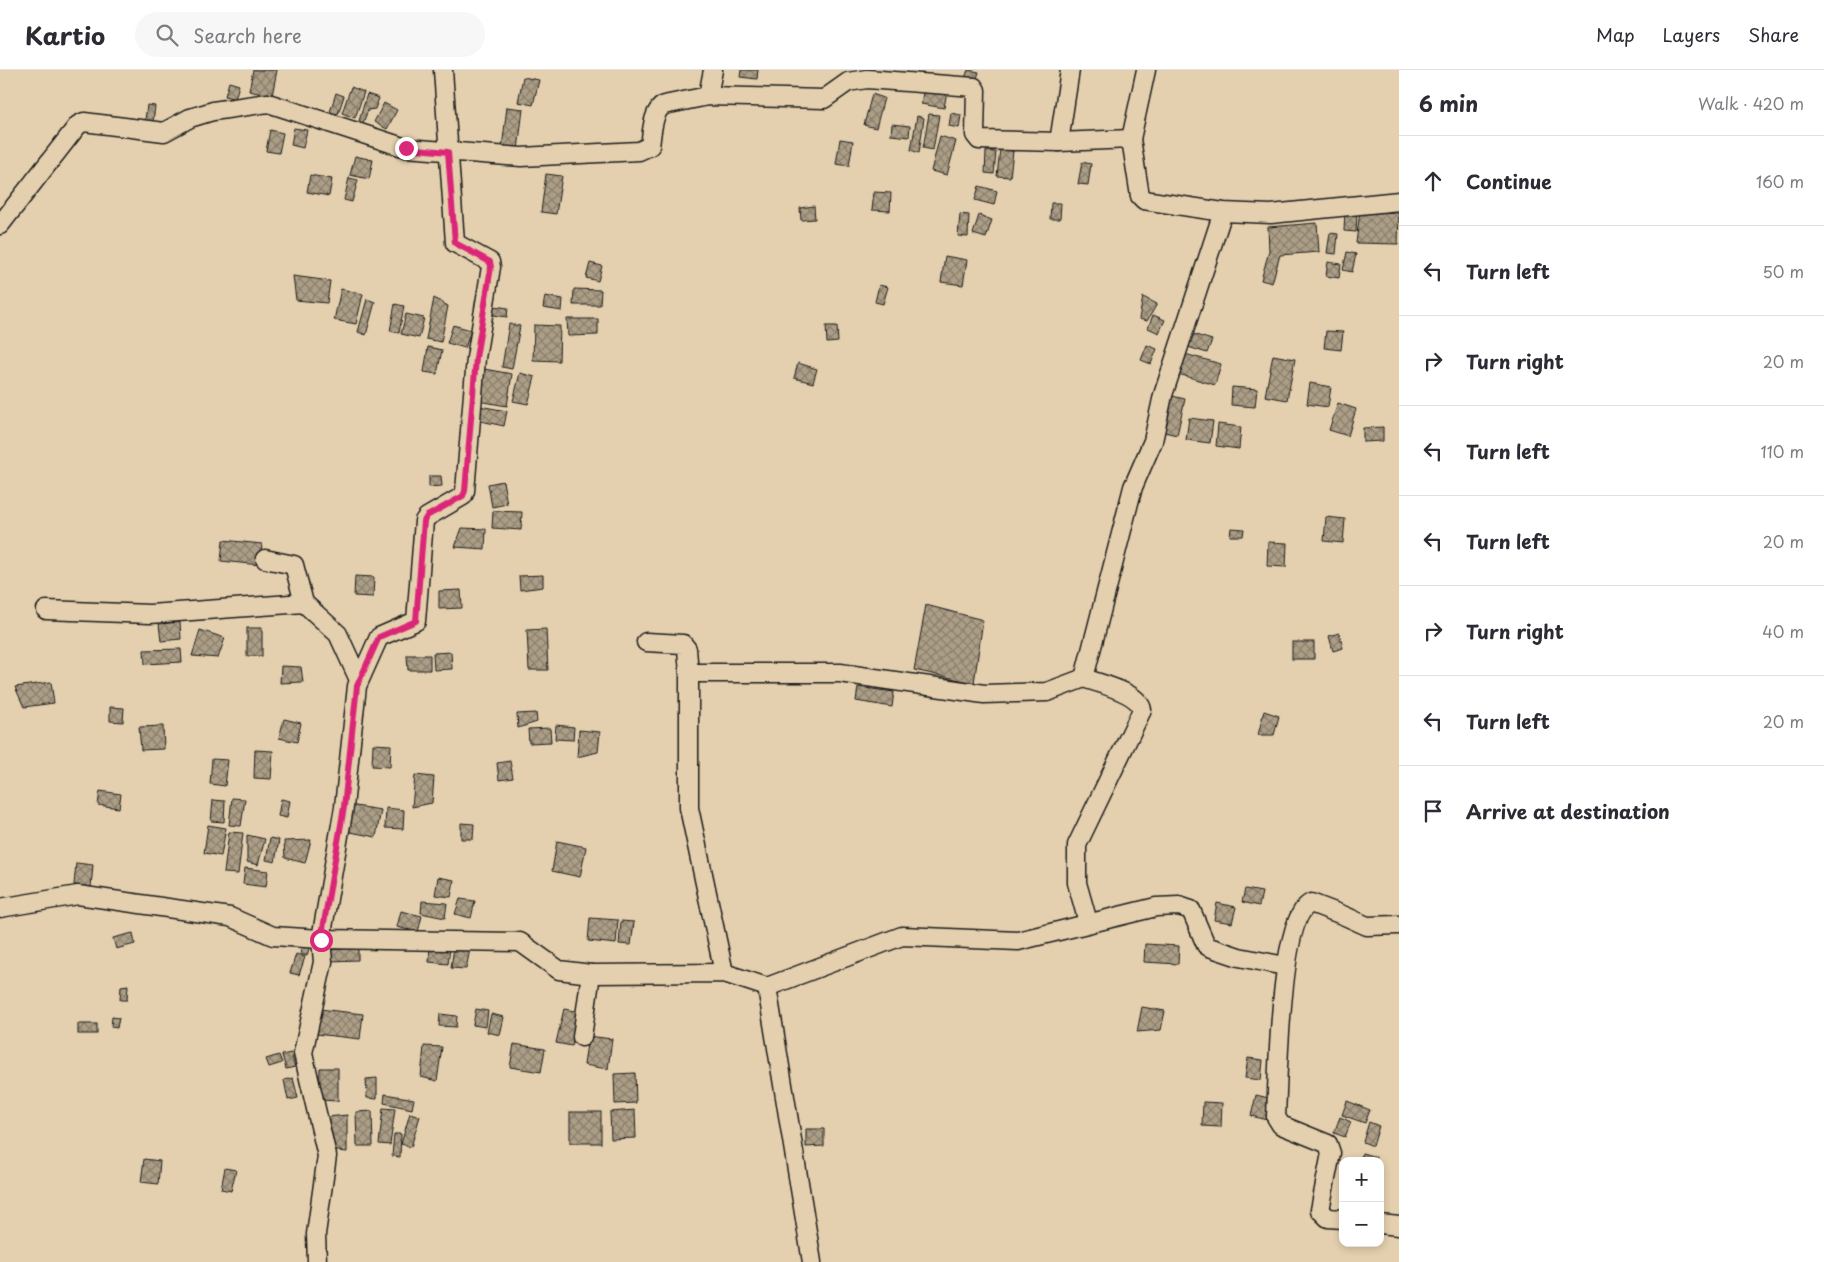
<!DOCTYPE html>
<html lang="en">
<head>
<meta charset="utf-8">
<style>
  :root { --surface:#fff; --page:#f7f7f7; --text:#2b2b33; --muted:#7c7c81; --line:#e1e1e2 }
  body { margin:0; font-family:"Playpen Sans",sans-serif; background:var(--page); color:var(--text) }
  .controls { position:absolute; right:15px; bottom:15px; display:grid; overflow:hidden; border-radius:10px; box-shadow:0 2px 8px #0003 }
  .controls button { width:45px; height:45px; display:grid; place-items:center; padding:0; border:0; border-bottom:1px solid var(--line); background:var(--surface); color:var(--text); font:25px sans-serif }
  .stop { position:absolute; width:15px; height:15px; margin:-11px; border:4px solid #db2777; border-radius:50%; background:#fff }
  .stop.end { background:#db2777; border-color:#fff; box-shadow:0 1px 5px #0008 }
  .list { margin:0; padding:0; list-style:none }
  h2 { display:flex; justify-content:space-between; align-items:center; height:65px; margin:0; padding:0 20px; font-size:21px }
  h2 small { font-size:16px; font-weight:400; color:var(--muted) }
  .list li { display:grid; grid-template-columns:32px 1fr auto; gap:15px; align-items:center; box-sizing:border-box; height:90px; padding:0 20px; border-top:1px solid var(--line) }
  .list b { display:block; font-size:19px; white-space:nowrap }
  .list em { font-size:16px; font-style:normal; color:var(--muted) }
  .icon { flex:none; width:28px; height:28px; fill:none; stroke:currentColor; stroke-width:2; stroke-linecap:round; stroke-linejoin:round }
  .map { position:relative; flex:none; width:1399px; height:1192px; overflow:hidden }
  header { display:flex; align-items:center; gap:30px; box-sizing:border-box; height:70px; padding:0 25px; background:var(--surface); border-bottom:1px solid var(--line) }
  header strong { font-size:24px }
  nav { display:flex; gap:28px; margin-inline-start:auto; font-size:18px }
  .search { width:350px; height:45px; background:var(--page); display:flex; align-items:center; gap:12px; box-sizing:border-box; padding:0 18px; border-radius:28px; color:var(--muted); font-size:19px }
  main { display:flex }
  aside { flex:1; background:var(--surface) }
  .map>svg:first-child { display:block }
</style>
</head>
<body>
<header>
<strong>Kartio</strong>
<div class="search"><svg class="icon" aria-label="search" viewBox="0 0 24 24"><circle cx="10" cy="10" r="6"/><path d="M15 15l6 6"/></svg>Search here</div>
<nav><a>Map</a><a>Layers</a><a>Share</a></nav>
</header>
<main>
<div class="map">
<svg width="1399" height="1192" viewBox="0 0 1399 1192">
  <defs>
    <pattern id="building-cross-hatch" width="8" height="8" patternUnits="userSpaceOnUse" patternTransform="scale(1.25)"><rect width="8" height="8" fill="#ac9e86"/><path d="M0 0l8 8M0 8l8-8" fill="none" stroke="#8b806d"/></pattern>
  </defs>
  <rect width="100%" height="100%" fill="#e4d0ae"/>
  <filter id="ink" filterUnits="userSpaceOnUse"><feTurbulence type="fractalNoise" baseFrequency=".02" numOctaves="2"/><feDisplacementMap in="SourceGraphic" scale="10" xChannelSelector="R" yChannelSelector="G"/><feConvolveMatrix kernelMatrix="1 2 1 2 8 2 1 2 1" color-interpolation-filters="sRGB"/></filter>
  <g filter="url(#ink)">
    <!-- building -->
    <g fill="url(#building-cross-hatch)" stroke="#1c1c1c">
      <path d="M253,0H277L272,26L249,21Z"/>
      <path d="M741,0H758L757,9L740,7Z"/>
      <path d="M968,0L979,2L976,12L965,8Z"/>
      <path d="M523,7L539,10L533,35L518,32Z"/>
      <path d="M229,12L239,15L235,29L225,26Z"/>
      <path d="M351,17L364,22L355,48L342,43Z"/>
      <path d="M924,17L947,21L944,38L921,34Z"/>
      <path d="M336,23L344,26L338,44L330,42Z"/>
      <path d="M367,24L379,28L375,39L368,40L363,53L359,51Z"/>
      <path d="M872,24L884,28L876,58L864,55Z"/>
      <path d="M384,33L397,40L387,59L374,52Z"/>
      <path d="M147,35L155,36L153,52L145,50Z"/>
      <path d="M507,37L523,39L518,80L502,78Z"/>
      <path d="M951,43L961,45L959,58L949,56Z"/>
      <path d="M929,44L939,45L933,80L923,78Z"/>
      <path d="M917,46L924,48L919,83L911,80Z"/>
      <path d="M892,54L910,56L909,67L891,65Z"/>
      <path d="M294,58L307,60L303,78L291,75Z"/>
      <path d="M270,60L283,63L279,83L266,81Z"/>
      <path d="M940,66L956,71L947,105L931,101Z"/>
      <path d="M840,69L853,71L849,96L836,94Z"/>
      <path d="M1000,79L1013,81L1010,107L997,106Z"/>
      <path d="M986,81L996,82L994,104L985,103Z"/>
      <path d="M355,86L373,90L369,109L350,105Z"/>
      <path d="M1082,92L1091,94L1088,115L1078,114Z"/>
      <path d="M546,104L562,106L556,144L541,142Z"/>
      <path d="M310,105L332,109L329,126L307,122Z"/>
      <path d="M349,108L358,110L352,132L344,130Z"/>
      <path d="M979,116L997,121L994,135L975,130Z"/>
      <path d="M874,122L891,123L890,141L872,140Z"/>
      <path d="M1051,133H1061L1060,149H1050Z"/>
      <path d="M814,136L815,149L801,150L800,138Z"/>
      <path d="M1345,141L1357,142L1356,162L1344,161Z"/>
      <path d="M1360,141L1399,143L1398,174L1356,173Z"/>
      <path d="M960,144L969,145L968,167L958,166Z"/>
      <path d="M979,145L992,150L986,168L973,164Z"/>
      <path d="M1317,153L1319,182L1280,185L1272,213L1261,210L1269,181L1268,157Z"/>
      <path d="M1330,163L1338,164L1336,184L1327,183Z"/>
      <path d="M1347,182L1356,184L1352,202L1343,200Z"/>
      <path d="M945,186L967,190L963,215L941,212Z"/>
      <path d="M1328,192L1341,194L1339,208L1326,206Z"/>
      <path d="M590,193L602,196L598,211L586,208Z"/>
      <path d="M293,206L330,211L327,233L296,230Z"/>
      <path d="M879,215L888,217L883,234L875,232Z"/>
      <path d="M341,219L363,224L356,254L334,250Z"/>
      <path d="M574,219L601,220L600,235H573Z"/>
      <path d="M545,226L563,229L562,241L543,238Z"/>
      <path d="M1143,227L1157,234L1147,251L1139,249Z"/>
      <path d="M434,228L448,236L441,272L426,269Z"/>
      <path d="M367,229L375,232L366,265L358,262Z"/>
      <path d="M395,234L404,236L399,263L390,261Z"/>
      <path d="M488,235L508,238L507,247L487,244Z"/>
      <path d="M406,244L424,248L419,268L401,264Z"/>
      <path d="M1153,245L1165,250L1159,263L1148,258Z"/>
      <path d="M567,249H598V265L568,266Z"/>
      <path d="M509,254L520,256L512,299L502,297Z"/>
      <path d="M453,255L471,260L465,278L447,273Z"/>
      <path d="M534,255L560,256L559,291L533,290Z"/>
      <path d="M826,256H837L838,272L827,273Z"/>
      <path d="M1326,261L1343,262L1341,280L1324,278Z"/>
      <path d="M1186,262L1212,270L1207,283L1182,275Z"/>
      <path d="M1147,275L1157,279L1151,294L1141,290Z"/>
      <path d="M428,277L442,280L437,304L424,302Z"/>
      <path d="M1181,283L1221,294L1215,315L1175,303Z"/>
      <path d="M1273,285L1295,289L1287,330L1265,326Z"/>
      <path d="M798,293L817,299L813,313L794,308Z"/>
      <path d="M484,299L512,304L507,336L478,331Z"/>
      <path d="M520,303L535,307L528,334L513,331Z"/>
      <path d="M1310,313L1331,317L1328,337L1307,334Z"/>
      <path d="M1232,317L1257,319L1255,337L1231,335Z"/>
      <path d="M1172,326L1185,329L1177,365L1164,362Z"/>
      <path d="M1338,333L1356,339L1348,366L1329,360Z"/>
      <path d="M479,336L507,341L504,356L476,350Z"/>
      <path d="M1189,348L1213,351L1210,373L1186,370Z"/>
      <path d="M1218,354L1241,357L1239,379L1216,376Z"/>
      <path d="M1383,357V371L1363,372V358Z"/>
      <path d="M429,406H441L442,416L429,417Z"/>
      <path d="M503,411L507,434L492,437L488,414Z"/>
      <path d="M493,441L522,442L521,460L492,458Z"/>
      <path d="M1326,447L1345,449L1343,473L1324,471Z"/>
      <path d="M462,458L486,459L485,479L455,477Z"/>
      <path d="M1231,458L1244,459L1243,466H1230Z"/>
      <path d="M223,470L262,474L260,495L221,491Z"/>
      <path d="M1268,472L1287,473L1286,497L1267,496Z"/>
      <path d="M543,505V517L520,520L519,506Z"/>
      <path d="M355,506L374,507L373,527L354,526Z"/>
      <path d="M461,520L462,538L439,539V521Z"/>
      <path d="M926,535L983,550L974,613L914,600Z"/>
      <path d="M180,552L181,569L161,571L159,554Z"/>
      <rect x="247" y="558" width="15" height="28"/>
      <path d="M546,559L548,600H529L527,560Z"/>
      <path d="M200,560L225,568L218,588L192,586Z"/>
      <path d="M1339,563L1343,578L1333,581L1329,566Z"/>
      <rect x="1292" y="572" width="22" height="17"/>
      <path d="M181,579L182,592L145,594L144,580Z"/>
      <path d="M451,582L452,599L434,600L433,583Z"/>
      <path d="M407,585H430V600H408Z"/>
      <path d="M281,596L301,597L303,612L280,613Z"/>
      <path d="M51,612L54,633L24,637L15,617Z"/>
      <path d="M858,617L894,622L892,637L856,631Z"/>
      <path d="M110,637L124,638L123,652L110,651Z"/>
      <path d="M1264,641L1279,646L1274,665H1258Z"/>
      <path d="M536,643L537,652L518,658L517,644Z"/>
      <path d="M284,649L301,653L297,672L279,668Z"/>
      <path d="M556,655L574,657L573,670L555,669Z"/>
      <path d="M163,656L164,679L141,680L139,657Z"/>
      <path d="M550,658L551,672L529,673L528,659Z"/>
      <path d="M579,660L600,662L598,682L577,687Z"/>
      <path d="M373,674L391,675L390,697L372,696Z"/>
      <path d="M255,680L273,681L271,709L254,708Z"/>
      <path d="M212,689L228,690L225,716L210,714Z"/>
      <path d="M510,691L513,708L499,710L497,693Z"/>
      <path d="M415,705L434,707L432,733L412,737Z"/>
      <path d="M100,721L121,724L119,738L98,735Z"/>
      <path d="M232,728L245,729L241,756L229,755Z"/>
      <path d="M281,729L290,731L287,748L278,746Z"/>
      <path d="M213,730L225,731L224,752L211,751Z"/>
      <path d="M349,735L381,740L376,767L345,761Z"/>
      <path d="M386,738L404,740L403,759L385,758Z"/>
      <path d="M461,753L474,754L473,769H461Z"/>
      <path d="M208,755L226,758L221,786L204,783Z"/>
      <path d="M229,762L243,763L238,804L224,803Z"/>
      <path d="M247,765L265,769L258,795L247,792Z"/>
      <path d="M270,768L279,770L275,792L266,790Z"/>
      <path d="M311,770L305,793L285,788L284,771Z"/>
      <path d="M557,771L586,777L580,807L552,801Z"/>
      <path d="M76,793L93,795L91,817L74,815Z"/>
      <path d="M245,798L268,801L266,817L243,814Z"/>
      <path d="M438,807L454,810L451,827L435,825Z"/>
      <path d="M1245,819L1262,822L1259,836L1242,832Z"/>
      <path d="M460,829L475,831L471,848L455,844Z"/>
      <path d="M422,831L447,833L445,848L421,843Z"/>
      <path d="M1217,833L1236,837L1232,853L1214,850Z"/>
      <path d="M401,841L422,846L418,862L397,857Z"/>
      <path d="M590,848L618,850L616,874L588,871Z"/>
      <path d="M621,851L634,852L631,875L619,874Z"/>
      <path d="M133,863L135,874L116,879L113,868Z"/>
      <path d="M303,872L310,874L307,886L300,884Z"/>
      <path d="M1145,874L1179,876L1178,894L1144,892Z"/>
      <path d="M430,876L450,878L448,894L429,892Z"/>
      <path d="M454,877L470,879L466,899L451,898Z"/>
      <path d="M358,878V890L329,891V880Z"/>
      <path d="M296,884L305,887L299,905L290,903Z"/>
      <path d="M128,915L127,930H120L121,916Z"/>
      <path d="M1142,937L1165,941L1161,960L1137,962Z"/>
      <path d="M319,939L363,944L360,969L316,964Z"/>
      <path d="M476,939L488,941L486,957L473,955Z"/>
      <path d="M564,939L580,942L572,976L556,973Z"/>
      <path d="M440,944L457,946L456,957L439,956Z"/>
      <path d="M491,944L504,947L500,965L487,962Z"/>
      <path d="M112,947L119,948L117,958L111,957Z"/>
      <rect x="78" y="954" width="19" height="10"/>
      <path d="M588,966L612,969L608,999L584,995Z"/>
      <path d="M514,974L545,979L541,1002L510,997Z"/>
      <path d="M424,976L442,977L437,1011L421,1007Z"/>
      <path d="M291,983L295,997L286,999L282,985Z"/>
      <path d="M279,985L282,993L269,997L266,989Z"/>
      <path d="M1248,988L1263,990L1261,1010L1245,1008Z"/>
      <path d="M320,998H338V1031L319,1030Z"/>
      <path d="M635,1003L636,1033L615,1034L614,1004Z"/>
      <path d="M293,1008L298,1028L288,1030L284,1010Z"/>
      <path d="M377,1008V1029L367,1028L366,1009Z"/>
      <path d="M385,1024L414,1029L412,1039L384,1033Z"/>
      <path d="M1256,1025L1273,1029L1268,1050L1251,1046Z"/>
      <path d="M1347,1031L1370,1040L1365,1053L1342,1045Z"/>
      <path d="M1203,1032L1222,1033L1221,1057L1202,1056Z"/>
      <path d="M383,1038L395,1039L390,1075L379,1074Z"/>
      <path d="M635,1040L636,1068L611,1069L610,1042Z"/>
      <path d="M372,1041L373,1076H357L356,1042Z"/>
      <rect x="570" y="1042" width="31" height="31"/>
      <path d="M410,1043L420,1046L411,1077L401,1074Z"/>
      <path d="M347,1045V1082L329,1080L327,1047Z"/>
      <path d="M1340,1047L1351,1052L1345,1067L1334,1063Z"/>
      <path d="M1369,1052L1379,1056L1373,1076L1363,1072Z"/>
      <path d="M806,1059H824V1076L806,1077Z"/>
      <path d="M394,1064H401L400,1087L392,1086Z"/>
      <path d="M1362,1083L1376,1087L1375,1091H1360Z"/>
      <path d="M144,1089L160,1091L158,1114L141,1112Z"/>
      <path d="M225,1098L236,1100L231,1121L221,1119Z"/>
    </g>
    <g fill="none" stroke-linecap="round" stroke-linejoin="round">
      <defs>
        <g id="minor">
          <path d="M708,26L713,0"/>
          <path d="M1131,69L1146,0"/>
          <path d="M1059,72L1070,0"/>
          <path d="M0,155L78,55L84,52L164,62L190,48L213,41L268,33L406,78L521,87L639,81L650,76C652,64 652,41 664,35L708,26L824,29L848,12L867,9L974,17L976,20L975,65L979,70L1059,72L1131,69L1140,126L1144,130L1223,142L1271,144L1399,131"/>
          <path d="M265,489L294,495L304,533L338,564L359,610"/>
          <path d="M46,540L150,544L304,533"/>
          <path d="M646,572L683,574L687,579L689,603V738L724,903"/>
          <path d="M689,603H840L984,624L1047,622L1084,608C1100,614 1139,622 1142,640L1077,775V813L1088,852"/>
          <path d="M1084,608L1133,417L1153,371L1163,325L1223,142"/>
          <path d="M0,838L78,825L230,847L273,866L321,869L520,872L559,900L591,904L724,903L767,917L902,866L1018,871L1156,837L1179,836L1191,840L1206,875L1209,877L1239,887L1285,896"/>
          <path d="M767,917L812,1192"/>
          <path d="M582,967L591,904"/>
          <path d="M1343,1149L1328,1148L1320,1140L1331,1083L1328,1074L1281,1055L1276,1047C1278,1010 1279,847 1311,833L1345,846L1367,856L1399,855"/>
          <path d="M1380,1154L1399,1156"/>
          <path d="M317,1192L316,1164L327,1086L303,983L323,892L321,869L344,737L357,616L379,567L416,551L424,451L427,447L463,426L465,421L476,288L491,197L490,192L455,173L443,0"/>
        </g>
      </defs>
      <!-- minor casing -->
      <use href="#minor" stroke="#1c1c1c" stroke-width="21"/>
      <!-- minor -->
      <use href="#minor" stroke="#e4d0ae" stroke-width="18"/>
    </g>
  </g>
  <g fill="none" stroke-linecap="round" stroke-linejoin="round" filter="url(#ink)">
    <!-- route -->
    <path stroke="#db2777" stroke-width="6" d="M321,870L344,737L357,616L379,567L416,551L424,451L427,446L463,426L465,421L476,288L491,197L490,192L455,173L448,82L406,78"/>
  </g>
</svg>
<div class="controls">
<button>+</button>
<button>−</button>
</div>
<div class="stop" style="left:321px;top:870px"></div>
<div class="stop end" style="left:406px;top:78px"></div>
</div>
<aside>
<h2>6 min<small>Walk · 420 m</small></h2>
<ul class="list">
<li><svg class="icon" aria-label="ahead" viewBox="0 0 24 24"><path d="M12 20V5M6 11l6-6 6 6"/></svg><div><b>Continue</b></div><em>160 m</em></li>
<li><svg class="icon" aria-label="left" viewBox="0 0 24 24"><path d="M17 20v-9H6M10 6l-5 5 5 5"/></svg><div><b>Turn left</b></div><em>50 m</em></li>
<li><svg class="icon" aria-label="right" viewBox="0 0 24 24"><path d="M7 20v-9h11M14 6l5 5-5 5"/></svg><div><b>Turn right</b></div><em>20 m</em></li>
<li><svg class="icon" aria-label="left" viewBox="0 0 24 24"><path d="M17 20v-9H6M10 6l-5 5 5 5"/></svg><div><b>Turn left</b></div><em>110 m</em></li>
<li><svg class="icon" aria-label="left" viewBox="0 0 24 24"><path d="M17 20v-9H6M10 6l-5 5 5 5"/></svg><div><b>Turn left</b></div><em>20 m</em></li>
<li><svg class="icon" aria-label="right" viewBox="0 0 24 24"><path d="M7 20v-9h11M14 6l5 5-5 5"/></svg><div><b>Turn right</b></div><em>40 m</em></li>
<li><svg class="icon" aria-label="left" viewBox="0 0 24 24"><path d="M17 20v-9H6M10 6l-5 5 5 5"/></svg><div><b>Turn left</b></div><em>20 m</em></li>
<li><svg class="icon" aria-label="arrive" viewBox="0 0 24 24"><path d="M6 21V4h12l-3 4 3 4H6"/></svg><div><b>Arrive at destination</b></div></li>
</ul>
</aside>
</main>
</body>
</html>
